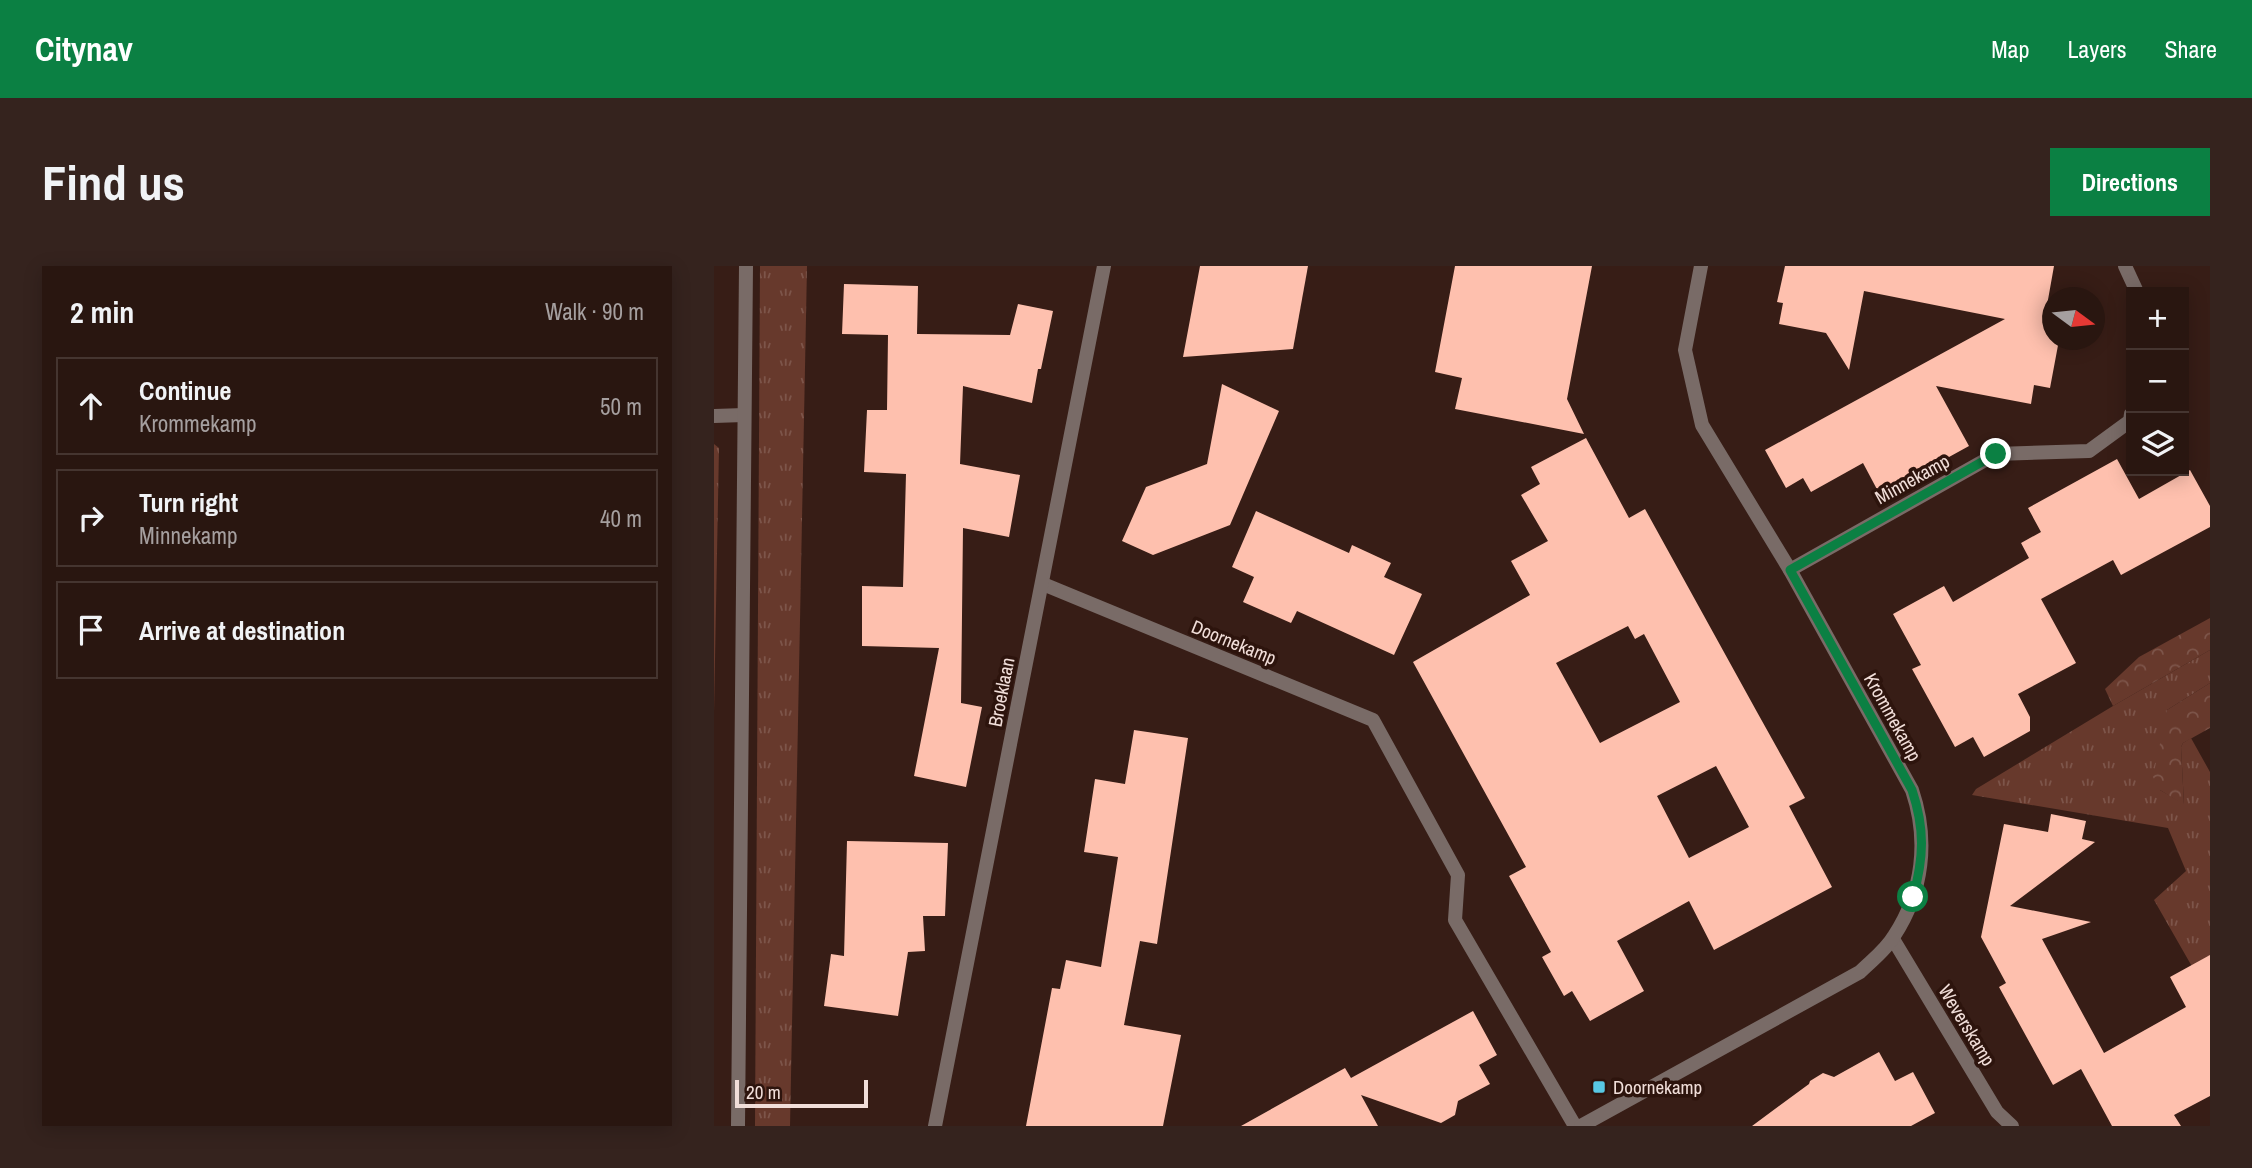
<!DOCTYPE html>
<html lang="en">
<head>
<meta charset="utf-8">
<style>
  :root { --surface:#291610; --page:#35231e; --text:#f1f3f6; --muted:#a59f9f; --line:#453530; --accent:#0b8043 }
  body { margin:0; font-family:"Archivo Narrow",sans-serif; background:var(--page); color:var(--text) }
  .controls { position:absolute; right:21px; top:21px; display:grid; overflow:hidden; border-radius:0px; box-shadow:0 4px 18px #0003 }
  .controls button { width:63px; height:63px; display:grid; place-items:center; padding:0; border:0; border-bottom:2px solid var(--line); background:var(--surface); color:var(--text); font:35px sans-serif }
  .compass { position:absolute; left:1328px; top:21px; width:63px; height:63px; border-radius:50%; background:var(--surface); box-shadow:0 4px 18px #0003; rotate:105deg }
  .scale { position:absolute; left:21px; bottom:18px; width:133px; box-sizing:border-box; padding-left:7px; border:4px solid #f1ded9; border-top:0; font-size:19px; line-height:24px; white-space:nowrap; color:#f1ded9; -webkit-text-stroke:5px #2d140d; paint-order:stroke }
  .stop { position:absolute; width:21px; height:21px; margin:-16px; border:5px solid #0b8043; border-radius:50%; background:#fff }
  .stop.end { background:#0b8043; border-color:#fff; box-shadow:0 2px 7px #0008 }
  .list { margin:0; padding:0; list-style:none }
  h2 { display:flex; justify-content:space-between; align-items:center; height:91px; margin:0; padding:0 28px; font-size:30px }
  h2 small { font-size:23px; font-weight:400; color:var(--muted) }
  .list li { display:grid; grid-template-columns:46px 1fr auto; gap:21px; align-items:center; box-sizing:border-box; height:98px; margin:0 14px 14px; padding:0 14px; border:2px solid var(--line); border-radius:0px }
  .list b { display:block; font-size:26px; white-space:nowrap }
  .list p { margin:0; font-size:23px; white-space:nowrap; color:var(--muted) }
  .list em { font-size:23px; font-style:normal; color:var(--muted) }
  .icon { flex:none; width:38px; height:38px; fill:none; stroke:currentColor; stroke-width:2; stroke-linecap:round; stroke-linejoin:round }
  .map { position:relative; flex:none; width:1496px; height:860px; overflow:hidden; border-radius:0px }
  header { display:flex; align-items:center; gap:42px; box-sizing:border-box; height:98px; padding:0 35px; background:var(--accent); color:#fff }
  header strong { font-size:33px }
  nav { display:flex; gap:38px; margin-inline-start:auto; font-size:24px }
  .intro { display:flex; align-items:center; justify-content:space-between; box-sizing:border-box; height:168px; padding:0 42px }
  h1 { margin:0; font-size:49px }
  .button { padding:18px 32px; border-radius:0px; background:var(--accent); color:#fff; font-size:24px; font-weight:700 }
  main { display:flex; gap:42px; padding:0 42px }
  aside { flex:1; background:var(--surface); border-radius:0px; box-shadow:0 4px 18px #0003 }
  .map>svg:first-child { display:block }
</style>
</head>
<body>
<header>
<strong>Citynav</strong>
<nav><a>Map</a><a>Layers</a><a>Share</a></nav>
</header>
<div class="intro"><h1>Find us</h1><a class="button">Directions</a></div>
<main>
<aside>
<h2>2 min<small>Walk · 90 m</small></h2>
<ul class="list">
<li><svg class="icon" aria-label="ahead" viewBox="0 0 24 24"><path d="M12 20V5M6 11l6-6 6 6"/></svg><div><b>Continue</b><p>Krommekamp</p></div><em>50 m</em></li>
<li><svg class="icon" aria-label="right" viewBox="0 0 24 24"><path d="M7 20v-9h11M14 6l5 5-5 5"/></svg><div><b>Turn right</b><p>Minnekamp</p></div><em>40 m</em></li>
<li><svg class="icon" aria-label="arrive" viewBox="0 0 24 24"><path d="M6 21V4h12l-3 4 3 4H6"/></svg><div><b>Arrive at destination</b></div></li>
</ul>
</aside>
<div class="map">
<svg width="1496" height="860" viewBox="0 0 1496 860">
  <defs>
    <pattern id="grass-tufts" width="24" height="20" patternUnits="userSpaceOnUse" patternTransform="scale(1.75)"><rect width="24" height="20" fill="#67392c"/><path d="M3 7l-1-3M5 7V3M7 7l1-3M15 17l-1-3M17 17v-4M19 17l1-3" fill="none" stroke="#7d554a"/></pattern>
    <pattern id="forest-crowns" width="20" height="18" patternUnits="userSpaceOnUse" patternTransform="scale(1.75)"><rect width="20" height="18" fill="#67392c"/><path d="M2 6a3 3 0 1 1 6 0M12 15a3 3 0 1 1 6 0" fill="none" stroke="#7d554a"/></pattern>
  </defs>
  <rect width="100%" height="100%" fill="#371d16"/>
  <!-- grass -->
  <g fill="url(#grass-tufts)">
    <path d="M46,0H93L76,860H41Z"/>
    <path d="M0,178L5,182L0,446Z"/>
    <path d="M1496,384V417L1453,444L1446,524L1470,538L1467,481L1469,477L1477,472L1496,506V732L1440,634L1472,605L1454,562L1258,529L1262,523L1399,440Z"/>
  </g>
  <!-- forest -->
  <g fill="url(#forest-crowns)">
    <path d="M1496,352V384L1399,440L1391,423L1425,391Z"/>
    <path d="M1496,417V462L1469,477L1467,481L1470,539L1446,524L1439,511L1453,444Z"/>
  </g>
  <!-- building -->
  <g fill="#fec0ae" fill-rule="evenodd">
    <path d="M486,0H594L579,83L469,91Z"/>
    <path d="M741,0H878L853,133L870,168L741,143L748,112L721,106Z"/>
    <path d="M1071,0H1340L1332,45L1339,46V74H1345L1336,122L1320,119L1317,138L1222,120L1255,180L1166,229L1149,197L1097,226L1089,212L1072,222L1051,184L1291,53L1150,25L1135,104L1112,67L1065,58L1069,37L1063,36Z"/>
    <path d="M130,18L204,20L203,68L296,69L304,38L339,45L327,103H324L318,137L249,120L246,198L306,209L295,271L249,262L247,437L268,441L252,521L200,510L225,382L148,380V320L189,321L192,208L150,206L153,144H173L174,69L128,68Z"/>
    <path d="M508,118L565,145L516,259L439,289L408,275L432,221L493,198Z"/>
    <path d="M872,172L915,252L931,243L1043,446L1091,532L1075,540L1118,621L1000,684L975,635L903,675L930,725L876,755L858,725L850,730L828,691L837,686L795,610L812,601L699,396L816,329L797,295L834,275L807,229L826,218L817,201ZM914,360L921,373L930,368L966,436L886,477L842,397ZM1002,500L1035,561L975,592L943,530Z"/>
    <path d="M1403,193L1425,233L1476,204L1496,240V261L1407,309L1399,294L1327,333L1362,397L1304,428L1316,451V465L1270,491L1259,471L1241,481L1198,403L1207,399L1179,348L1230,320L1239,336L1315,292L1307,277L1327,266L1314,242Z"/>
    <path d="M542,245L635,287L638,279L677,297L670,311L708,328L680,389L583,345L577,357L529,336L540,311L518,301Z"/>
    <path d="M420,464L474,472L443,678L426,675L410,759L467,769L449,860H312L338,722L346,723L352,694L387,701L404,591L370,586L381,513L411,518Z"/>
    <path d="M1337,548L1372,555L1368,573L1381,576L1296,640L1377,656L1328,673L1390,787L1472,741L1456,711L1496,689V830L1460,849L1467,860H1398L1367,803L1339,819L1285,721L1292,717L1267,671L1290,558L1334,566Z"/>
    <path d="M133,575L234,577L231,650H209L211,685L194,686L184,750L110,740L117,688L130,690Z"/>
    <path d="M759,745L783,789L765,799L776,818L744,835L741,849L727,857L647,829L664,860H527L631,802L637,812Z"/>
    <path d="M1165,786L1181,815L1199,806L1221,847L1197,860H1038L1095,818L1096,815L1109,807L1120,811Z"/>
  </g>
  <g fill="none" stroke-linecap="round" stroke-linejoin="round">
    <!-- street -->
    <g stroke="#796b67" stroke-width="14">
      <path d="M1411,0L1423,26"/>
      <path d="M0,150L30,149"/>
      <path d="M1076,304L1282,188L1375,185L1416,155L1417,148"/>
      <path d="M329,318L659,454L744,609L741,654L861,860"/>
      <path d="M1179,673L1283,846L1298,860"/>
      <path d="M24,860L32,0"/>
      <path d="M221,860L390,0"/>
      <path d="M867,860L1146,706C1157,695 1172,684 1180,670C1209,626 1215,574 1198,524L1076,304L988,159L971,84L987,0"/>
    </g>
  </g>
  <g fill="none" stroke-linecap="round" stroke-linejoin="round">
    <!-- route -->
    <path stroke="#0b8043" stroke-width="9" d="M1199,631C1210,591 1211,563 1198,524L1076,304L1282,188"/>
  </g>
  <!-- markers -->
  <rect fill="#58c8e4" stroke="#2d140d" stroke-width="2.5" x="878" y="814" width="14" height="14" rx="3.5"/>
  <g text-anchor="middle" stroke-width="7" stroke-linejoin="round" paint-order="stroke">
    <!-- street labels -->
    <g font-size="19" fill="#f1ded9" stroke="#2d140d">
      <text transform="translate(1198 213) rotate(-29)" y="7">Minnekamp</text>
      <text transform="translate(520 376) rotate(22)" y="7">Doornekamp</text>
      <text transform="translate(287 426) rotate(-79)" y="7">Broeklaan</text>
      <text transform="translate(1179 451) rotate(61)" y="7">Krommekamp</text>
      <text transform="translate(1253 759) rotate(59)" y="7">Weverskamp</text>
    </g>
    <!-- poi labels -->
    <g font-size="19" fill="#f1ded9" stroke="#2d140d" text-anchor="start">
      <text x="899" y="828">Doornekamp</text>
    </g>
  </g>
</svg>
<div class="controls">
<button>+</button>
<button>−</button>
<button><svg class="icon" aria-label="layers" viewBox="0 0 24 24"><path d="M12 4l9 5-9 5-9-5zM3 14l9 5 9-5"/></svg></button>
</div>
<svg class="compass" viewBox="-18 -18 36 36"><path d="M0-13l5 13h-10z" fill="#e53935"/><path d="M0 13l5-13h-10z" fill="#a59f9f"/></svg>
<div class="scale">20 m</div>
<div class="stop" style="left:1199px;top:631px"></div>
<div class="stop end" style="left:1282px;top:188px"></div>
</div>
</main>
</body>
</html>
